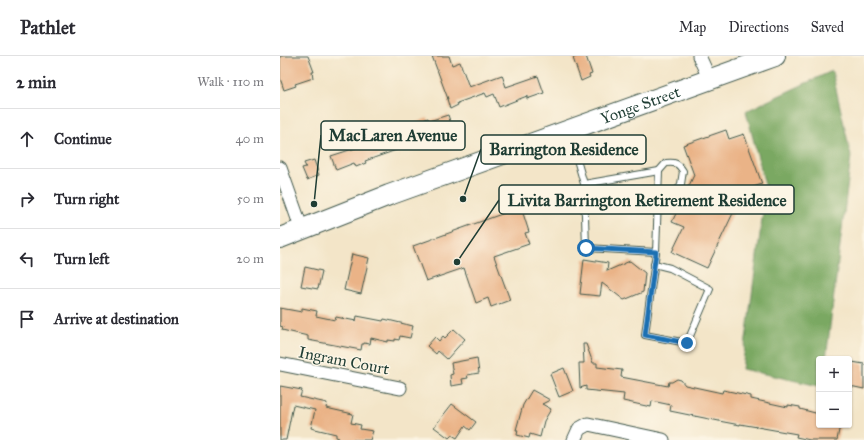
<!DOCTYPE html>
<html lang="en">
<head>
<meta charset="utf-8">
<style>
  :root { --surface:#fff; --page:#f7f7f7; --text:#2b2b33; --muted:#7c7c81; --line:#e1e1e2 }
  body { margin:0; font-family:"IM FELL Great Primer",serif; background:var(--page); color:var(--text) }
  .controls { position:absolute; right:12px; bottom:12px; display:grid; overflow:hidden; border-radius:4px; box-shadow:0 1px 3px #0004 }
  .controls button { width:36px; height:36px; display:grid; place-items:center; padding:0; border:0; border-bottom:1px solid var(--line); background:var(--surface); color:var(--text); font:20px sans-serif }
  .stop { position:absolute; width:12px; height:12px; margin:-9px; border:3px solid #1f6fb2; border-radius:50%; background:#fff }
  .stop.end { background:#1f6fb2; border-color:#fff; box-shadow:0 1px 4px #0008 }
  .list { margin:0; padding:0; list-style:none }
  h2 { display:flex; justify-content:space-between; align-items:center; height:52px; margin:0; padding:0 16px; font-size:17px }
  h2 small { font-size:13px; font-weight:400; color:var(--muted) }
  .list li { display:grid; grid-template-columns:26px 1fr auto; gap:12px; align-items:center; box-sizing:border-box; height:60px; padding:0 16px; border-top:1px solid var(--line) }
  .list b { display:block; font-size:15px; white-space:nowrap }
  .list em { font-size:13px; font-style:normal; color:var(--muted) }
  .icon { flex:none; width:22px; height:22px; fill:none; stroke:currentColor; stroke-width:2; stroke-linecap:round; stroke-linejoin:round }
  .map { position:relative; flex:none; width:584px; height:384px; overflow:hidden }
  header { display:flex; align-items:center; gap:24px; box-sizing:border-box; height:56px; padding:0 20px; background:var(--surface); border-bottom:1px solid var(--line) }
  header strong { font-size:19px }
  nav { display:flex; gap:22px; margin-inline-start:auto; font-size:14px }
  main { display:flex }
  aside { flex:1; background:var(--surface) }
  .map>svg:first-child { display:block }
</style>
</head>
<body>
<header>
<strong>Pathlet</strong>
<nav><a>Map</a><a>Directions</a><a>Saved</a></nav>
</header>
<main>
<aside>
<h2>2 min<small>Walk · 110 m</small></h2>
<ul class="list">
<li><svg class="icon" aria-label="ahead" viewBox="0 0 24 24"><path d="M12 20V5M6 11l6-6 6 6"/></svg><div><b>Continue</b></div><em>40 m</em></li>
<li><svg class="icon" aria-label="right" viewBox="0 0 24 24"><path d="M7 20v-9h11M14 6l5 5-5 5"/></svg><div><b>Turn right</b></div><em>50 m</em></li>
<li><svg class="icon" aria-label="left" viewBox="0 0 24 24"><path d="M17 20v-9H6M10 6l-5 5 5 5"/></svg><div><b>Turn left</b></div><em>20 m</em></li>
<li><svg class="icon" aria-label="arrive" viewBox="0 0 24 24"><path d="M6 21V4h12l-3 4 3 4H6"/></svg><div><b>Arrive at destination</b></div></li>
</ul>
</aside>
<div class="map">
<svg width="584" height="384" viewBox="0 0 584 384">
  <rect width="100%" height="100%" fill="#fcf5e5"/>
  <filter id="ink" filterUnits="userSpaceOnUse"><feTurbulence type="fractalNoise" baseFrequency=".025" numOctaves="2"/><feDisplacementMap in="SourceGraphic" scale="8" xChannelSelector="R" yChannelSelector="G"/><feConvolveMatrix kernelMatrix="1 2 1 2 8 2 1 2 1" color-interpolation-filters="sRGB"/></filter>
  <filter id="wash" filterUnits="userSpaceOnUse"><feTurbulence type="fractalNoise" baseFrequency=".012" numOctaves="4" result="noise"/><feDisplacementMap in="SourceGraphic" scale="16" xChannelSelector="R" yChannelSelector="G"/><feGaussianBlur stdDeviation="0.9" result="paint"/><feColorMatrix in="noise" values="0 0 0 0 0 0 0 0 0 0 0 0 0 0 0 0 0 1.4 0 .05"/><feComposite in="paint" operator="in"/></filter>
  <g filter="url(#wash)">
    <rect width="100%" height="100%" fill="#f3e5c8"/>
    <!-- forest -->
    <path fill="#7aa862" stroke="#4c724b" d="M552,15L571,100L546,303H539V330L462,313L486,133L466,55Z"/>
    <g id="blocks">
      <!-- building -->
      <g fill="#eab387">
        <path d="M0,0H28L34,16H32L33,22L15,28L16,30L4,34L0,22Z"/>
        <path d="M152,0H169L172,9L180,6L189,31L222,19L226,31L258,20L264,37L247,43V40L219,51L214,38L207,41L205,37L177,47L178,49L170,53L167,43H168Z"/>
        <path d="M298,0H306L312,18L309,19L310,21L301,25L293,2Z"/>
        <path d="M168,59L173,74L154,80L152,75L127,85L128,88L124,89L125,91L85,105L86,107L76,111L74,107L56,114L51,100L85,89V88L111,78V76L148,62L149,65Z"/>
        <path d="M446,74L449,83L464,78L482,128L464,134L427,212L392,196L404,171L392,166L414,119L403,89Z"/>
        <path d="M34,104L39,119L27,124L22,112L26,111L24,107Z"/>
        <path d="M241,151L249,176L245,177L249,188L214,200L230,244L211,251L208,242L196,247L184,212L146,225L133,190Z"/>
        <path d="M72,198L89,202L81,238L64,234Z"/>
        <path d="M304,203L328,207L327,215L350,205L365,217L363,236L344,244L322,227L320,240L300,238Z"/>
        <path d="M25,211L42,215L38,233L21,230Z"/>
        <path d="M0,252L22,256V252L37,255L36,260L55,264L56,261L76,265L77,260L103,265L104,263L133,270L130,282L120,280L119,284L115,283V285L108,284V286L91,282L90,288L84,287V288H82L81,294L28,284V280L2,274L3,271L0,270Z"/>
        <path d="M174,273L185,283L167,303L158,295L156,298L147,290L155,281L159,285L163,280L165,282Z"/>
        <path d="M303,288H306L313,307H317V311L342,314L341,321L388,330L389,326H392L397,323L401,324L405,329L442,337L443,334L453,336L471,340V343L508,351V349L520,351V353L539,358V369H560L557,384H530L516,381L517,378L460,368V369L444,366L390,355L391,349L372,345L371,351L343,345L344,338L306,334V330L300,332L299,307H304Z"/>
        <path d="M197,302L199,317L187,319L188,322L182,323L183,328L171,330L170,319L173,318L171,307Z"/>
        <path d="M572,306L584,308V333L570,330Z"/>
        <path d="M284,312L293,335L279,341L270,318Z"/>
        <path d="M0,330L22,334L20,341L47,347L46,352L73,358L71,367L81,369L80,373L93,375L90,384H58L59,382L56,381V378L31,372L35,354L13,349L6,384H0Z"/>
        <path d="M252,334L270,344L262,348L271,353L264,365L260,381L250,378L249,382L237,379L238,374H236L243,349Z"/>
        <path d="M172,348L196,366L190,374L185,370L177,382L172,379L169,382L154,371Z"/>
      </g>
    </g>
  </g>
  <g filter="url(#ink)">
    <use href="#blocks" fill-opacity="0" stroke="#3f564a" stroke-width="1"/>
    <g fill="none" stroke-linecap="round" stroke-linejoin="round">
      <defs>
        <g id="lane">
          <path d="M289,76L304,128L379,115L376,196L306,192L304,128"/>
          <path d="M377,157L390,148L401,128L403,115C398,107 395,106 386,107L379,115"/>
          <path d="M374,208L390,212L430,233L407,287L365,279L376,196"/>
        </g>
        <g id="street">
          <path d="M419,0L430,24"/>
          <path d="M0,112L22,174"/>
          <path d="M0,308L120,332"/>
          <path d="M294,384L299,373L308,368L383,384"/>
        </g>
        <g id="primary">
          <path id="s1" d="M0,182L109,139L495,0"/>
        </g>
      </defs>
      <!-- lane casing -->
      <use href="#lane" stroke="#3f564a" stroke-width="8"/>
      <!-- street casing -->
      <use href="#street" stroke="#3f564a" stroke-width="15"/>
      <!-- primary casing -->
      <use href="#primary" stroke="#3f564a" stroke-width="22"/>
      <!-- lane -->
      <use href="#lane" stroke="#fff" stroke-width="6"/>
      <!-- street -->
      <use href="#street" stroke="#fff" stroke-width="13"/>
      <!-- primary -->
      <use href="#primary" stroke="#fff" stroke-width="20"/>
    </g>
  </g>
  <g fill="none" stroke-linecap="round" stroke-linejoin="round" filter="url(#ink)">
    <!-- route -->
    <path stroke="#1f6fb2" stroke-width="5" d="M306,192L376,196L365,279L407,287"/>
  </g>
  <g text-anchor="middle" stroke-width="3" stroke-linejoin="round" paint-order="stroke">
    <!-- street labels -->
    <g font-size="16" fill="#1f3d34" stroke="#fcf5e5">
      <text dy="6" stroke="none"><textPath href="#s1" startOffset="384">Yonge Street</textPath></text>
      <text transform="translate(64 304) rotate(11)" y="6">Ingram Court</text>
    </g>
  </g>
  <!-- callouts -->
  <path fill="none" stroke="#1f3d34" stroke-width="1.5" d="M34 148L41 79M183 143L201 93M177 206L219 144"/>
  <g fill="#1f3d34" stroke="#fcf5e5" stroke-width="1.5">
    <circle cx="34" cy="148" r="4"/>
    <circle cx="183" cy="143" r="4"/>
    <circle cx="177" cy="206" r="4"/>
  </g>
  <g fill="#fcf5e5" stroke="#1f3d34" stroke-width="1.5">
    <rect x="41" y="65" width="144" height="29" rx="4"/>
    <rect x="201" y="79" width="165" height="29" rx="4"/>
    <rect x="219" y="129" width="295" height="29" rx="4"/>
  </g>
  <g font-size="17" text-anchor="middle" font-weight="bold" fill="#1f3d34">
    <text x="113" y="85">MacLaren Avenue</text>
    <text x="284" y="99">Barrington Residence</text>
    <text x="367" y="150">Livita Barrington Retirement Residence</text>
  </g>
</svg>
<div class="controls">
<button>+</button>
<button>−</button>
</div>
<div class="stop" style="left:306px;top:192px"></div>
<div class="stop end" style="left:407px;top:287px"></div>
</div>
</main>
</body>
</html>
